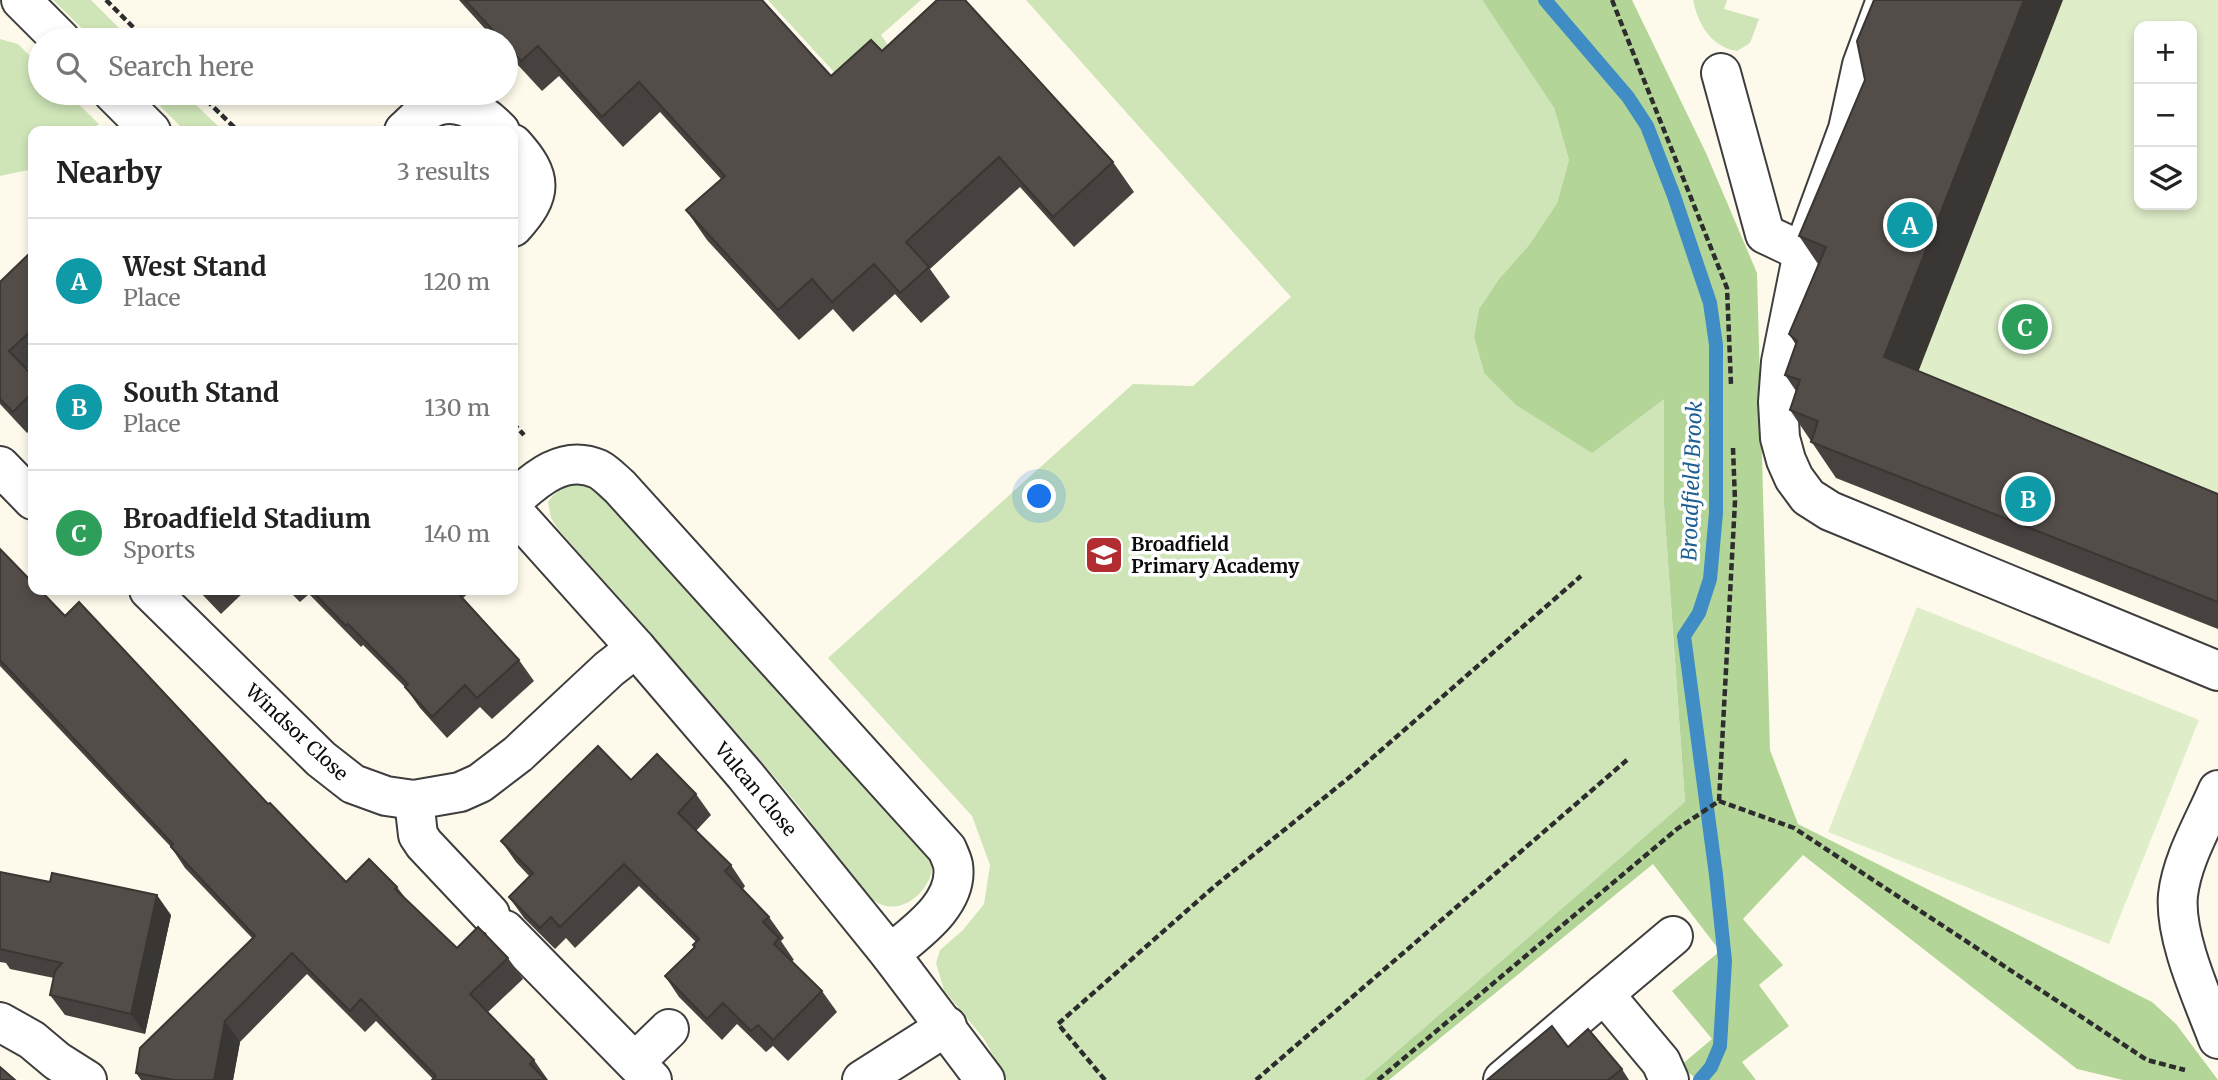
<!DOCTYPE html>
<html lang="en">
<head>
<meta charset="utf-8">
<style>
  :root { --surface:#fff; --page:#f6f6f6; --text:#222; --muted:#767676; --line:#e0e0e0; --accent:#2563eb }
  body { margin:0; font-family:Merriweather,serif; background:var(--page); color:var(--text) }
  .controls { position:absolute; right:21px; top:21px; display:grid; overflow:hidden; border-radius:14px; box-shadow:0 4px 10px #0003 }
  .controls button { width:63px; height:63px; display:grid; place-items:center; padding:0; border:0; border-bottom:2px solid var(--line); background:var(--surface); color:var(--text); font:35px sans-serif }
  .you { position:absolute; left:1040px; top:497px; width:24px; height:24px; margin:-18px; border:5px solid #fff; border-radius:50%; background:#1a73e8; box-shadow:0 0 0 10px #1a73e833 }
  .badge { display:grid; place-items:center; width:46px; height:46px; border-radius:50%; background:var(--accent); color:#fff; font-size:23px; font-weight:700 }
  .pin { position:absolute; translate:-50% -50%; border:4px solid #fff; box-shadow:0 2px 7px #0006 }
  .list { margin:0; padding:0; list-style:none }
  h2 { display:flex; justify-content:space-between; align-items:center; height:91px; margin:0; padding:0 28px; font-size:30px }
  h2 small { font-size:23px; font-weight:400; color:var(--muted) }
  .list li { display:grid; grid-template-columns:46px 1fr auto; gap:21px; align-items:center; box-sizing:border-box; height:126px; padding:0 28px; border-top:2px solid var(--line) }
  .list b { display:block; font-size:26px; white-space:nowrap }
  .list p { margin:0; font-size:23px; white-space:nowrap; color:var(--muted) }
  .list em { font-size:23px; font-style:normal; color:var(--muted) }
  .icon { flex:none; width:38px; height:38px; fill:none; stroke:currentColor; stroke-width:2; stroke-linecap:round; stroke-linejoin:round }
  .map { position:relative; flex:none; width:2218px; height:1080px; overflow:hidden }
  .search { position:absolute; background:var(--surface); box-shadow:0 4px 10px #0003; left:28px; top:28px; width:490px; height:77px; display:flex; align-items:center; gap:18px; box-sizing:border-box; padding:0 24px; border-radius:38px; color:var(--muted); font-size:26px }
  .panel { position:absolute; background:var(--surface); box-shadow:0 4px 10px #0003; left:28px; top:126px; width:490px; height:469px; border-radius:14px }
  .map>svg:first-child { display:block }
</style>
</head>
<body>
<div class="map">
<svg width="2218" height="1080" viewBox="0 0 2218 1080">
  <rect width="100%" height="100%" fill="#fefaeb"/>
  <!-- green -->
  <g fill="#cfe5b8">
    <path d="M53,0H91L131,40H94Z"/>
    <path d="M768,0H921L881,35L897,58L854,94Z"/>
    <path d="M1026,0H1482L1554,108L1569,160L1557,203L1529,245L1499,279L1479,309L1474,337L1484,373L1664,398V505L1685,803L1364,1080H1007L984,1039L944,990L936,963L940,950L963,930L984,904L990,865L972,816L828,658L1133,384L1193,386L1291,297Z"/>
    <path d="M1693,0H1727L1724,9L1759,19L1750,43L1737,51C1711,47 1698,24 1693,0Z"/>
    <path d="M0,39L18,44L40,66V93H67L99,124L89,131H33V169L0,176Z"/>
    <path d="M147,93H184L223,131H185Z"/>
    <path d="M585,481L603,490L932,858C932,863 933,869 931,874C925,895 900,915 878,903C851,889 822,835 802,810C723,714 640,622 558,529L551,518L548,502C558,488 568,484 585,481Z"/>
  </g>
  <!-- forest -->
  <path fill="#b3d598" d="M1482,0H1632L1706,153L1757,273L1770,750L1798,824L2152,1002L2176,1024L2218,1080H2123L2077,1069L1803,855L1743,919L1783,965L1759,985L1789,1026L1742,1062L1756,1080H1698L1680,1066L1712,1039L1672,991L1720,951L1653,864L1389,1080H1364L1685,802L1664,505V399L1592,453L1516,405L1484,373L1474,337L1479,309L1499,279L1529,245L1557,203L1569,160L1554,108Z"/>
  <!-- pitch -->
  <g fill="#e0edc9" fill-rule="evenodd">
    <path d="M1915,0H2218V629L1836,478ZM2139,26H2192V205H2139Z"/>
    <path d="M1917,607L2199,720L2109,944L1828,832Z"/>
  </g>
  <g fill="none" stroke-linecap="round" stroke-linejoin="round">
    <!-- stream -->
    <path stroke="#3f8dc4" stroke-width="14" d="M1545,0L1628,97L1647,126L1674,196L1710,303L1716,345V513L1710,579L1699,613L1684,636L1716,875L1725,961L1720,1046L1711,1067L1700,1080"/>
    <defs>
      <g id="minor">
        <path d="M21,0L61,40"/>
        <path d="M1886,0L1862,65L1848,129L1803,252L1781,362L1778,402L1780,438L1786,460L1794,478L1808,497L1830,511L2218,671"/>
        <path d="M1721,73L1765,234L1803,252"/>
        <path d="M113,93L151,131"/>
        <path d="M404,131C411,125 418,117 425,112C452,93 481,111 500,131"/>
        <path d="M513,144C543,177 543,194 513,227"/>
        <path d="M0,466L33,500"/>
        <path d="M513,500C536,479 564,454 598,469C606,473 613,481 620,487L947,849C949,854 952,860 953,865C959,904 915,933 890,954"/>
        <path d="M513,511L636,648L745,775L890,954L985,1080"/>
        <path d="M149,590L321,759L353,784L386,796L414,800L460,792L480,783L518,754L609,669L636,648"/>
        <path d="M2218,790C2204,823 2182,859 2178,895C2174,937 2203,999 2218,1039"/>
        <path d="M414,800L418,835L424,844L490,914"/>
        <path d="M505,930L652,1080"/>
        <path d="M1604,994L1673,936"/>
        <path d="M0,1022L32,1040L57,1061L87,1080"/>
        <path d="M635,1062L669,1029"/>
        <path d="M862,1080L947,1026"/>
        <path d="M1503,1080L1604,994L1661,1062L1669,1080"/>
      </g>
    </defs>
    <!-- minor casing -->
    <use href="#minor" stroke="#3e3e3e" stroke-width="42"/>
    <!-- path -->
    <g stroke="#2d2d2d" stroke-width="4.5" stroke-dasharray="7 3.5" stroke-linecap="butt">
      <path d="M106,0L146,40"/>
      <path d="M1612,0L1727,288L1731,384"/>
      <path d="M199,93L238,131"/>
      <path d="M513,423L524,435"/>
      <path d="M1719,801L1794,828L2147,1060L2185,1070"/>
      <path d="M1105,1080L1058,1024L1216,885L1356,772L1581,576"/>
      <path d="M1256,1080L1627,760"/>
      <path d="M1378,1080L1677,829L1719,801L1735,501L1733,448"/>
    </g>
    <!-- minor -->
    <use href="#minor" stroke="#fff" stroke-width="38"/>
  </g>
  <!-- wall -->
  <g fill="#47423f">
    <path d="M459,0H762L831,76L882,51L1113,162L1134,192L1074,247L1020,187L930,269L950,297L921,323L895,294L853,332L833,309L799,340L707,240L686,210L721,179L660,112L623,147L559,76L542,91L506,52V40H495Z"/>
    <path d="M1865,80L1919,371L2218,494V629L1836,478L1790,410L1796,391L1785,375L1796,345L1789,334L1818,264L1799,236Z"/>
    <path d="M33,250V364L27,369L33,376V427L27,433L0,404V282Z"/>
    <path d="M0,549L65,616L268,804L346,882L397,887L406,899L457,948L508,958L523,979L488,1012L534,1060L548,1080H432L433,1079L376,1021L365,1032L307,974L240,1042L233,1080H141L136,1073L252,938L185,868L171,847L0,666Z"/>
    <path d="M198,590H246L221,614Z"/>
    <path d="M288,590H472L463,598L519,660L534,681L492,719L480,707L447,738L420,708L405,687L363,645L361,647L309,594L300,602Z"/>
    <path d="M631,780L696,794L711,815L696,831L731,865L745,886L743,889L769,917L784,938L781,941L794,960L792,961L822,991L837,1012L788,1061L773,1046L766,1052L737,1024L722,1040L679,997L665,976L694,947L696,942L639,886L575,948L566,938L555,949L524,918L509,897L530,877L516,862L501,841Z"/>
    <path d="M0,872L171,915L145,1034L65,1015L50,995L54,978L10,969L6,963L0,962Z"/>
    <path d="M1568,1047L1622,1069L1629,1080H1487Z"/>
  </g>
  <!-- shaded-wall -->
  <g fill="#3a3633">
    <path d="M2024,0H2063L1910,393L1884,357Z"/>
    <path d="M157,895L171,915L145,1034L131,1014Z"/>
    <path d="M225,1021L240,1042L233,1080H214Z"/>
  </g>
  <!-- building -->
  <g fill="#534d49" stroke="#3a3633" stroke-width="2">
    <path d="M465,0H762L831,76L871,40L882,51L937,0H965L1113,162L1053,217L999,157L906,242L929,267L900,293L874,264L832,302L812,279L778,310L686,210L725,176L639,82L602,117L538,46L521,61L506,45V40H502Z"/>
    <path d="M1874,0H2024L1884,357L2218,494V602L1811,442L1818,421L1790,410L1800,380L1785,375L1797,341L1789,334L1826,247L1799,236L1865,80L1857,41Z"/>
    <path d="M33,250V329L9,351L33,376V392L13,412L0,399V282Z"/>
    <path d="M0,549L33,583V590H40L65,616L79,602L268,804L270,803L346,882L369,859L397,887L395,889L457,948L478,927L508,958L470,994L534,1060L530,1064L546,1080H432L436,1076L361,999L350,1011L292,953L225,1021L214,1080H174L136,1073L140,1048L255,936L171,847L173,844L0,660Z"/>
    <path d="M311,590H455L519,660L477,698L465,685L432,717L405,687L408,684L348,624L346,626Z"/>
    <path d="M598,746L631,780L657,754L696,794L678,813L731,865L725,871L769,917L763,922L779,938L774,944L822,991L773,1040L758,1025L751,1031L723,1003L707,1019L665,976L695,947L693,945L699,939L624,864L560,927L551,917L540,928L509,897L533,873L501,841Z"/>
    <path d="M0,872L50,882L52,873L157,895L131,1014L50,995L55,971L62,963L0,949Z"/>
    <path d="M1552,1026L1568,1047L1588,1029L1622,1069L1608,1080H1487Z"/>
    <path d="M0,1067L15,1080H0Z"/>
  </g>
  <!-- icons -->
  <defs>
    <symbol id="school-square" viewBox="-11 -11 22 22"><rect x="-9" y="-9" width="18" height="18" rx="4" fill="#b12d32" stroke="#fff"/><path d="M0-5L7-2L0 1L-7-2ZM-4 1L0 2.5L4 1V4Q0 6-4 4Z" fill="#fff"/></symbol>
  </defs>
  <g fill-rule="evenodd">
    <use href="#school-square" x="1082" y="533" width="44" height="44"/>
  </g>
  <g text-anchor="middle" stroke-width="7" stroke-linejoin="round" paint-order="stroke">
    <!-- poi labels -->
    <g font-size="19" font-weight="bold" fill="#0b0b0b" stroke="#fff" text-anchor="start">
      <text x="1131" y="551">Broadfield<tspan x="1131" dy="22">Primary Academy</tspan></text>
    </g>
    <!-- street labels -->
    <g font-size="19" fill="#0b0b0b" stroke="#fff">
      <text transform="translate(297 732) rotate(43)" y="7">Windsor Close</text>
      <text transform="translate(756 789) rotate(50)" y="7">Vulcan Close</text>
    </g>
    <!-- water labels -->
    <g font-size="21" font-style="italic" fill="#1e5f94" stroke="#fff">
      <text transform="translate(1692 481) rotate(-88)" y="7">Broadfield Brook</text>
    </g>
  </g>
</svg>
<div class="controls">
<button>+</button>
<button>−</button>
<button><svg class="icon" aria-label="layers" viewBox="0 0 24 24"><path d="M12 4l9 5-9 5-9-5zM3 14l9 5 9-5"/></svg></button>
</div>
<div class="you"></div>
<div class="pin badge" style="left:1910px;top:225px;background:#0f9aa8">A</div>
<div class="pin badge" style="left:2028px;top:499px;background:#0f9aa8">B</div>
<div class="pin badge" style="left:2025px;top:327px;background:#2e9e5b">C</div>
<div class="search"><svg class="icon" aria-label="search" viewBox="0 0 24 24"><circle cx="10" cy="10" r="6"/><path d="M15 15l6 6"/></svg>Search here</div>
<section class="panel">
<h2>Nearby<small>3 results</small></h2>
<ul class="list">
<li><span class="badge" style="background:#0f9aa8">A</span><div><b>West Stand</b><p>Place</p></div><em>120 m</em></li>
<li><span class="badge" style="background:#0f9aa8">B</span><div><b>South Stand</b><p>Place</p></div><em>130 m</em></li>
<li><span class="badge" style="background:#2e9e5b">C</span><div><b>Broadfield Stadium</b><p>Sports</p></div><em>140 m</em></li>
</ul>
</section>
</div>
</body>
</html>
